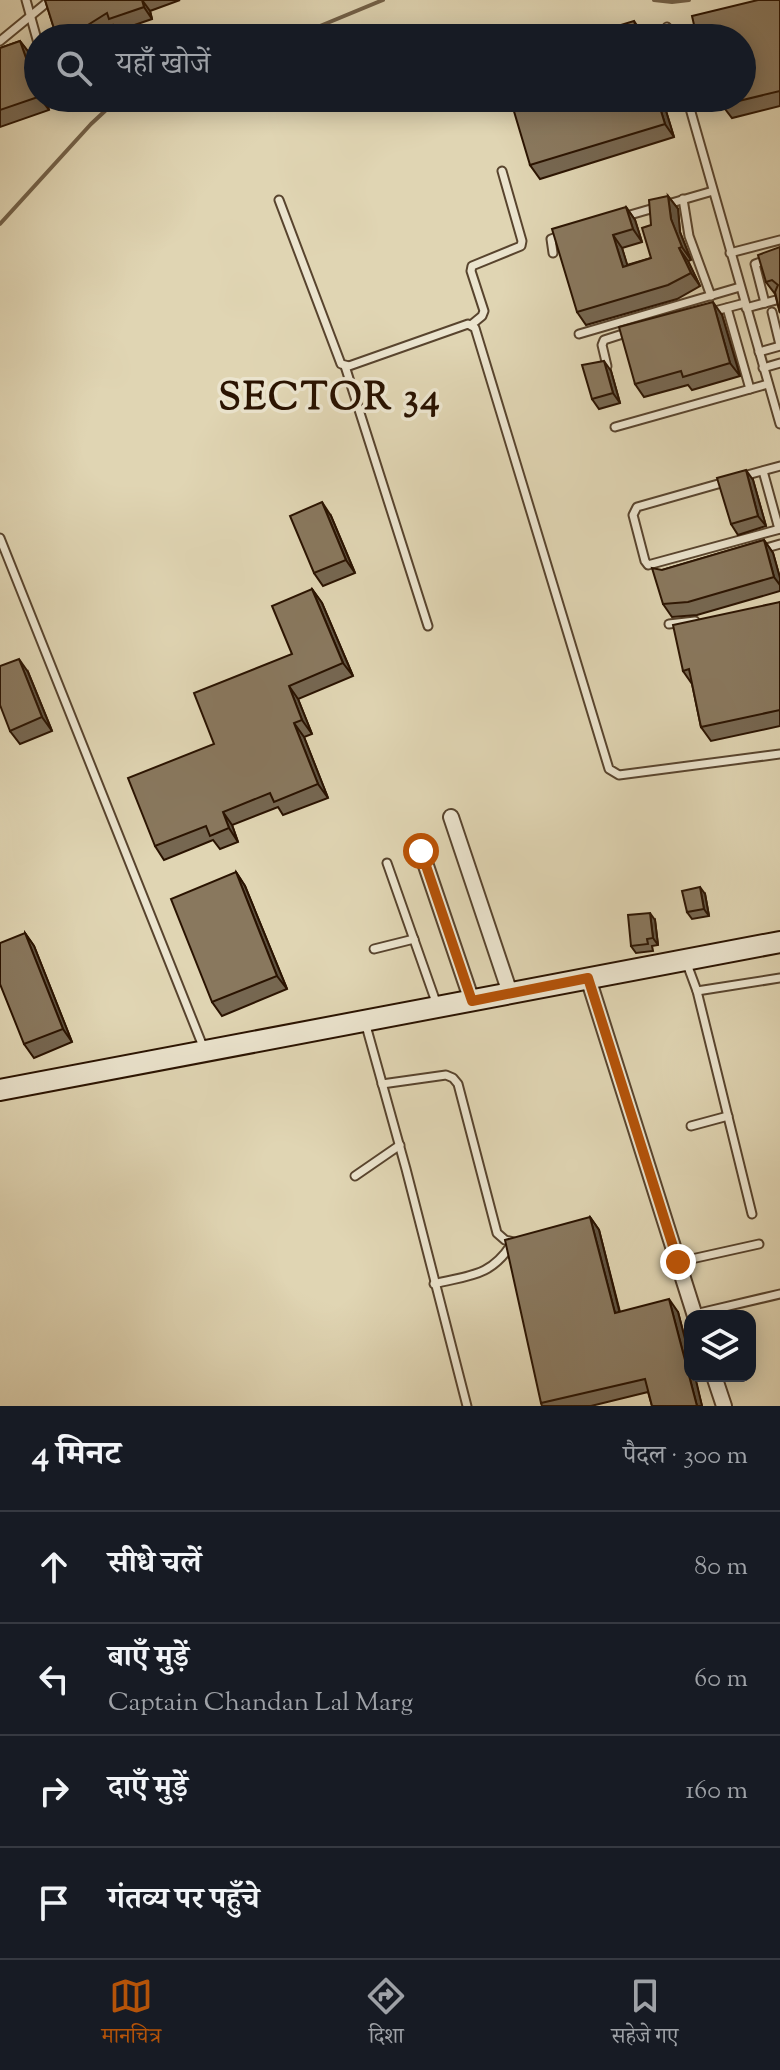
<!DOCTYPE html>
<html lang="hi">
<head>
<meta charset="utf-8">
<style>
  :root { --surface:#171b24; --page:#20242c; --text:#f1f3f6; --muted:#9ea1a6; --line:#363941; --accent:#b45309 }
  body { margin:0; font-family:"Sorts Mill Goudy","Noto Serif Devanagari",serif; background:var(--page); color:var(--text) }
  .controls { position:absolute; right:24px; bottom:24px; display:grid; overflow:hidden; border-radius:16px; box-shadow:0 4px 20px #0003 }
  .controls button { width:72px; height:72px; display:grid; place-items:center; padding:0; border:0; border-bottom:2px solid var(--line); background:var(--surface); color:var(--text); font:40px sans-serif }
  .stop { position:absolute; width:24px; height:24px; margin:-18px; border:6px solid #b45309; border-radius:50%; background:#fff }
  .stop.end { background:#b45309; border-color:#fff; box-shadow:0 2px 8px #0008 }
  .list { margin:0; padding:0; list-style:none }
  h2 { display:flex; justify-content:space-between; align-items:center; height:104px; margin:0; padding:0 32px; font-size:34px }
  h2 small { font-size:26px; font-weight:400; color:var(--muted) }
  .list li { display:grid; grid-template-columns:52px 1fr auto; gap:24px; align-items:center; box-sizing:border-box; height:112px; padding:0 32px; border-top:2px solid var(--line) }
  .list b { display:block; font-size:30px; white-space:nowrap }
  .list p { margin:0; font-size:26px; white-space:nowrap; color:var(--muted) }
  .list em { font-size:26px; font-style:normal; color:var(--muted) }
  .icon { flex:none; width:44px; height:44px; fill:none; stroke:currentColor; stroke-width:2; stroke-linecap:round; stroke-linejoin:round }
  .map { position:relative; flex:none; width:780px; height:1406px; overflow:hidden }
  .search { position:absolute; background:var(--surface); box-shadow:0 4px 20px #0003; left:24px; right:24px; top:24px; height:88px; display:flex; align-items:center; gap:20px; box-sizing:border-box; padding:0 28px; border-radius:44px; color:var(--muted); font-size:30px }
  .sheet { height:552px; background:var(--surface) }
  nav { display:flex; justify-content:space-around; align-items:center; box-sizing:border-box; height:112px; border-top:2px solid var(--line); background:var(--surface); font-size:22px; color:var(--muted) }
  nav a { display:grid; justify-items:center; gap:4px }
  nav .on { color:var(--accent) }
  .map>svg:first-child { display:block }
</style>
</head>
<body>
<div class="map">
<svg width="780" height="1406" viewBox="0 0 780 1406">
  <rect width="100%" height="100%" fill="#e0d5b3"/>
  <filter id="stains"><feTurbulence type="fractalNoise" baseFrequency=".0025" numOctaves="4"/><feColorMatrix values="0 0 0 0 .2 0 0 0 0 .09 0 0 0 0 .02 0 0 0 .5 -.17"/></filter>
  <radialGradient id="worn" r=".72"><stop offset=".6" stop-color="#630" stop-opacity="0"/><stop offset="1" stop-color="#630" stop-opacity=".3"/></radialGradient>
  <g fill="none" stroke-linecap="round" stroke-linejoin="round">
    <!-- stream -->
    <g stroke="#726047" stroke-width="4">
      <path d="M654,0L672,2L689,0"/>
      <path d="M291,38L383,0"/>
      <path d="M0,224L91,124L119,98"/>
    </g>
    <defs>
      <g id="lane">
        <path d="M26,0L38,43"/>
        <path d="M667,27L670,38"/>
        <path d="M0,41L50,0"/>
        <path d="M687,98L780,424"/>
        <path d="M683,199L689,236L711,296"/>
        <path d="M279,200L341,364L349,366L468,324L475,328L609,769L619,775L780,754"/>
        <path d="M623,217L713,191"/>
        <path d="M553,253L551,239L561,235"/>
        <path d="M730,253L780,240"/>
        <path d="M765,303L755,264L780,255"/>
        <path d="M727,308L750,389"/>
        <path d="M746,308L780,299"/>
        <path d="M711,312L745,303"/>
        <path d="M772,312L780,345"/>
        <path d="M471,325L482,316L484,311L471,271L472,266L521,246L522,241L502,171"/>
        <path d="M579,334L740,287"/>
        <path d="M759,352L780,346"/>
        <path d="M345,366L428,626"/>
        <path d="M607,366L602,345L604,340L629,332"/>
        <path d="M763,368L780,363"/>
        <path d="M615,427L768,384"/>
        <path d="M763,471L779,529"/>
        <path d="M740,477L780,466"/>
        <path d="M725,482L637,507L633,515L645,561L648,565L780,529"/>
        <path d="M0,538L204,1049"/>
        <path d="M763,549L780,544"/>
        <path d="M669,624L695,621"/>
        <path d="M387,863L437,1005"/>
        <path d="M374,949L414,939"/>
        <path d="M687,964L697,991L752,1214"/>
        <path d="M697,991L780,978"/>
        <path d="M365,1022L406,1169L467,1406"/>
        <path d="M382,1084L446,1075L453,1078L458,1084L497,1233L505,1240L514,1242"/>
        <path d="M691,1126L728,1116"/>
        <path d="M355,1176L400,1145"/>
        <path d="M678,1262L759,1244"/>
        <path d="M434,1284C469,1275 490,1277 511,1245"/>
        <path d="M695,1314L780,1294"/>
      </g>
      <g id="street">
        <path d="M451,817L510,993"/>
        <path d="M421,851L472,1001"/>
        <path d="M588,978L695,1316"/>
        <path d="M714,1376L724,1406"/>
      </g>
      <path id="secondary" d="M0,1090L780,942"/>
    </defs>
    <!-- lane casing -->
    <use href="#lane" stroke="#58442e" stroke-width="11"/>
    <!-- street casing -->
    <use href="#street" stroke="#58442e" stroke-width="18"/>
    <!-- secondary casing -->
    <use href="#secondary" stroke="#2a1301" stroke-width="24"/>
    <!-- lane -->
    <use href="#lane" stroke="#ebe4ce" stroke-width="7"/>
    <!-- street -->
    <use href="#street" stroke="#ebe4ce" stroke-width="14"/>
    <!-- secondary -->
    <use href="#secondary" stroke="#ebe4ce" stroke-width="20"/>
  </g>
  <!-- wall -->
  <g fill="#766751" stroke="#2a1301" stroke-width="2">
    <path d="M45,0H180L150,11L152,19L117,31L113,25L94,38H57Z"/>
    <path d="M780,0V106L732,118L722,105Z"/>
    <path d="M20,41L30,54L38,98H45L49,110L0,127V48Z"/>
    <path d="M662,98L674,137L540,179L530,165Z"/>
    <path d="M668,196L678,209L680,232L691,260L688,261L700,286L677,299L586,325L577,312L626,207L635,220L642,242L622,248L627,265L651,258V225Z"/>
    <path d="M780,247V313L775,294L766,282Z"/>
    <path d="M722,315L740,376L692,390L688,385L644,397L635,384Z"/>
    <path d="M611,371L620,403L599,409L592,399Z"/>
    <path d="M753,480L766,526L738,535L731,524Z"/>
    <path d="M331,516L355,573L323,586L314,573Z"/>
    <path d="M764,540L773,553L780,578V591L697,615L672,617L663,604L662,570Z"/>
    <path d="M312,589L322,603L353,676L298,699L312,734L304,737L328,798L283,815L278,807L232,825L238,842L220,849L213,840L164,860L155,846L214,744L292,654Z"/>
    <path d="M780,602V726L711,741L701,727L692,684L683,671Z"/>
    <path d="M28,672L52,731L20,744L10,731Z"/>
    <path d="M236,872L245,886L287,989L222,1016L212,1002Z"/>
    <path d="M705,894L709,916L692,919L687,912Z"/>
    <path d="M655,920L658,945L652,946L653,951L636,953L631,946Z"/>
    <path d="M25,933L34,946L72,1042L34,1058L24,1044Z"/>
    <path d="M590,1217L599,1230L620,1312H678L702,1406H652L648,1392L591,1406H542L541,1403Z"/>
  </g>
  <!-- shaded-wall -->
  <g fill="#605442" stroke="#2a1301" stroke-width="2">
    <path d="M142,0L150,11L152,19L144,7Z"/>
    <path d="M634,21L643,34L644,38H639Z"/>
    <path d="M20,41L30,54L38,78V92Z"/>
    <path d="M40,98H45L49,110Z"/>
    <path d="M657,98H662L674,137L665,124Z"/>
    <path d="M668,196L678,209L680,232L691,260L682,247L671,219Z"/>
    <path d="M626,207L635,220L642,242L633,229Z"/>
    <path d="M613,235L622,248L632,280L623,267Z"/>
    <path d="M679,248L688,261L700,286L691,273Z"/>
    <path d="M713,302L722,315L740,376L730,363Z"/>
    <path d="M604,361L611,371L620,403L613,393Z"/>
    <path d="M746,470L753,480L766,526L758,516Z"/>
    <path d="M322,502L331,516L355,573L346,560Z"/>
    <path d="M764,540L773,553L780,578V585L774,577Z"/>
    <path d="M312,589L322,603L353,676L343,663Z"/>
    <path d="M19,659L28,672L52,731L42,717Z"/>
    <path d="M289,686L298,699L312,734L302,720Z"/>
    <path d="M294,723L304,737L328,798L318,784Z"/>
    <path d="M223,812L232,825L238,842L229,828Z"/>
    <path d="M236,872L245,886L287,989L277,976Z"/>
    <path d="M700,887L705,894L709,916L704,909Z"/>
    <path d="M650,913L655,920L658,945L653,938Z"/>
    <path d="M25,933L34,946L72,1042L63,1029Z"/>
    <path d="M590,1217L599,1230L623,1326L615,1313Z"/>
    <path d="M669,1299L678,1312L690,1358V1376H695L702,1406H697Z"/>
  </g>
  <!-- building -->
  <g fill="#89785e" stroke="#2a1301" stroke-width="2">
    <path d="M45,0H142L144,7L109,19L107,13L67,38H57Z"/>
    <path d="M758,0H780V91L722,105L721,98H742V38H697L692,16Z"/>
    <path d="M634,21L639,38H578Z"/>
    <path d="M20,41L38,92V97L0,110V48Z"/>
    <path d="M510,98H657L665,124L530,165Z"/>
    <path d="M668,196L671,219L682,247L679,248L691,273L668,285L577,312L552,229L626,207L633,229L613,235L623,267L651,258L642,228L651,225L649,200Z"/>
    <path d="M780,247V313L775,292L778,285L772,280L766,282L758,255Z"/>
    <path d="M713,302L730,363L683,377L681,371L635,384L619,327Z"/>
    <path d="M604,361L613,393L592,399L582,365Z"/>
    <path d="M746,470L758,516L731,524L717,478Z"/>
    <path d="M322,502L346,560L314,573L290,516Z"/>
    <path d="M764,540L774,577L688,602L663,604L652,568L662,570Z"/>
    <path d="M312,589L343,663L289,686L302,720L294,723L318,784L274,802L270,793L223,812L229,828L210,836L206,826L155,846L128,778L214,744L194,693L292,654L272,606Z"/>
    <path d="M780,602V710L701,727L689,669L683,671L673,625Z"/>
    <path d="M19,659L42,717L10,731L0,705V666Z"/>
    <path d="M236,872L277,976L212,1002L171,899Z"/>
    <path d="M700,887L704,909L687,912L682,891Z"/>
    <path d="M650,913L653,938L647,939L648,944L631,946L628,915Z"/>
    <path d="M25,933L63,1029L24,1044L0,984V943Z"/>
    <path d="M590,1217L615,1313L669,1299L697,1406H652L645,1379L541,1403L505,1240Z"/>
  </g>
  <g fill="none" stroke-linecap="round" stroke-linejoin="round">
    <!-- route -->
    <path stroke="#b45309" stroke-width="10" d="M421,851L472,1001L588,978L678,1262"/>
  </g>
  <g text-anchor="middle" stroke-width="7" stroke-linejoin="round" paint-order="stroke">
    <!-- district labels -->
    <g font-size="38" font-weight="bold" letter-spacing="2" fill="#2a1301" stroke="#ebe4ce">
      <text x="330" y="409">SECTOR 34</text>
    </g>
  </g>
  <rect width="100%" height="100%" filter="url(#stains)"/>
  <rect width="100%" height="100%" fill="url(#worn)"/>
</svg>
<div class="controls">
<button><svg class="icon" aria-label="layers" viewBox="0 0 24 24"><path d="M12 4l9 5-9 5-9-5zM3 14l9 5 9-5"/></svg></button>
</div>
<div class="stop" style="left:421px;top:851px"></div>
<div class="stop end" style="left:678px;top:1262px"></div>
<div class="search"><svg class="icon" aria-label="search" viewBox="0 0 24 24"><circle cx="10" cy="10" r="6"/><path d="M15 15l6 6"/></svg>यहाँ खोजें</div>
</div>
<section class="sheet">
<h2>4 मिनट<small>पैदल · 300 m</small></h2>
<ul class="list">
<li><svg class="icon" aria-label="ahead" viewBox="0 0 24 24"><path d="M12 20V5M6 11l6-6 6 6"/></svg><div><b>सीधे चलें</b></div><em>80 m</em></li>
<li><svg class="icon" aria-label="left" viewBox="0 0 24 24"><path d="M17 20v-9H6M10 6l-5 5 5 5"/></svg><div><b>बाएँ मुड़ें</b><p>Captain Chandan Lal Marg</p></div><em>60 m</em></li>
<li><svg class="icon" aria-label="right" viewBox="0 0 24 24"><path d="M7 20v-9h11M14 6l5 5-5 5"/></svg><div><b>दाएँ मुड़ें</b></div><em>160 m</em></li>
<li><svg class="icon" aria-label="arrive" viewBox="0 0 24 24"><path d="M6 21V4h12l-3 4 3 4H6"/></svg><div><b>गंतव्य पर पहुँचे</b></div></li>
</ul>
</section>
<nav>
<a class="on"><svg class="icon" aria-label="map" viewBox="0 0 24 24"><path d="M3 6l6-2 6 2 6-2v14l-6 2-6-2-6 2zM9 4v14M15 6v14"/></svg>मानचित्र</a>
<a><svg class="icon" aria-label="directions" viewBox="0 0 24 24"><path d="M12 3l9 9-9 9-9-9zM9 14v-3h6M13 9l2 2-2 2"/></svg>दिशा</a>
<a><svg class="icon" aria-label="saved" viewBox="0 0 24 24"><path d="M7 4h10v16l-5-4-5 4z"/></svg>सहेजे गए</a>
</nav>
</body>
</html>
